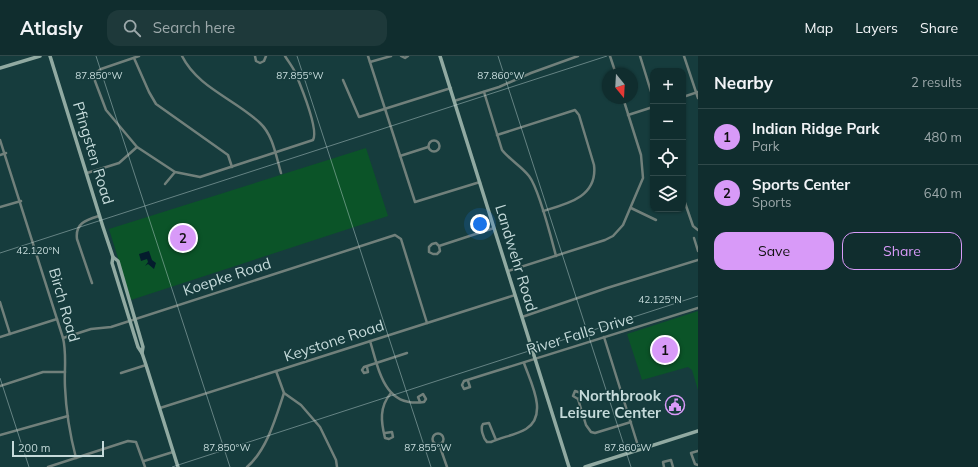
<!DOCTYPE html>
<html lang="en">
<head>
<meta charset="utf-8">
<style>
  :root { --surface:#102d2e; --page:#1e393a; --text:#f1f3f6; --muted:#9ca8aa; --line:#30494a; --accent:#d89af8 }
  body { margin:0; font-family:Mulish,sans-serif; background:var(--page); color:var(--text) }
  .controls { position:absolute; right:12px; top:12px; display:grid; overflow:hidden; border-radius:8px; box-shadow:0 1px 3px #0004 }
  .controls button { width:36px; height:36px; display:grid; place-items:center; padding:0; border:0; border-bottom:1px solid var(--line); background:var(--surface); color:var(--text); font:20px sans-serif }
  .compass { position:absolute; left:602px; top:12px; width:36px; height:36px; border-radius:50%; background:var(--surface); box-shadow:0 1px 3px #0004; rotate:162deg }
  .scale { position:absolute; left:12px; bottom:10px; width:92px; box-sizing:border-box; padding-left:4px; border:2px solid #c5dada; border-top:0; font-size:11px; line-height:14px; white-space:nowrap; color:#c5dada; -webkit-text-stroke:3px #163c3d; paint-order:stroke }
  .you { position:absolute; left:480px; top:168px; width:14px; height:14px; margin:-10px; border:3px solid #fff; border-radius:50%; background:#1a73e8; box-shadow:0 0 0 6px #1a73e833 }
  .badge { display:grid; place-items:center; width:26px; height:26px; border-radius:50%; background:var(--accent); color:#111; font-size:13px; font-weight:700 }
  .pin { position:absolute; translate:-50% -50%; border:2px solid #fff; box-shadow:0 1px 4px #0006 }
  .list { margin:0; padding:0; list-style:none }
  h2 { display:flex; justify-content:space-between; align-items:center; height:52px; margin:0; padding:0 16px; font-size:17px }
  h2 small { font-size:13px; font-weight:400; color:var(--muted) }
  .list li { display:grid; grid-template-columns:26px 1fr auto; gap:12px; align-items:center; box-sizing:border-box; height:56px; padding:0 16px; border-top:1px solid var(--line) }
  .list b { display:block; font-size:15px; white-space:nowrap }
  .list p { margin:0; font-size:13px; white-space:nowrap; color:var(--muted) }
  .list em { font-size:13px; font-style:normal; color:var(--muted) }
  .actions { display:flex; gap:8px; padding:12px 16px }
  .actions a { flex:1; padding:9px 0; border:1px solid var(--accent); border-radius:12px; text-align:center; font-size:14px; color:var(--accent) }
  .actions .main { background:var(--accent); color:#111 }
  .icon { flex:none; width:22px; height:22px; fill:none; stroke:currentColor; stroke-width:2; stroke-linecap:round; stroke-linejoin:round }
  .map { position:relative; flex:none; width:698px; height:411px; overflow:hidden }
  header { display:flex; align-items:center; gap:24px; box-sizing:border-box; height:56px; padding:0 20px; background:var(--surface); border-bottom:1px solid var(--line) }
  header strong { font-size:19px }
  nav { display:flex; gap:22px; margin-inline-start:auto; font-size:14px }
  .search { width:280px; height:36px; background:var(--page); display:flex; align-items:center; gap:10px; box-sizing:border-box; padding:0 14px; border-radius:12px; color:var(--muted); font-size:15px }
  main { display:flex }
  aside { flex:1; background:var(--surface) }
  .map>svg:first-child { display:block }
</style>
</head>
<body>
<header>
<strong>Atlasly</strong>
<div class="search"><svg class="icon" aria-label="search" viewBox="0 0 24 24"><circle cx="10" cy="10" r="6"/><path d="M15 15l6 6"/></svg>Search here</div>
<nav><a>Map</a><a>Layers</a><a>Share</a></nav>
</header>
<main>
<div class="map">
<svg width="698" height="411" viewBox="0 0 698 411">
  <rect width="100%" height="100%" fill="#163c3d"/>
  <!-- green -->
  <g fill="#0b5428">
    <path d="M366,92L388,160L131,244L109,173Z"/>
    <path d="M698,255V334L692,314L688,311L642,324L627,278Z"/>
  </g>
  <!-- water -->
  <path fill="#041c2d" d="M149,195L152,204L156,207L154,213L148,208L145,210L148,206L147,203L141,205L139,198Z"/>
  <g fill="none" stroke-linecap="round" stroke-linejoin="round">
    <!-- street -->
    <g stroke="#71807b" stroke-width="2.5">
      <path d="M139,0L101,13L94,18L95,25L106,54L137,91L175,116L200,121L313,84C319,74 300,28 295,16C292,10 288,5 285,0"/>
      <path d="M182,0C198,32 235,43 260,67C273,79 276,100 281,117"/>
      <path d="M255,0L256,5L260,7L264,5L266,0"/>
      <path d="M368,0L415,146L480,126"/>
      <path d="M401,0L405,2L408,0"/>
      <path d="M610,0L616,18"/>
      <path d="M640,0L653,42"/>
      <path d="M684,0L698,42"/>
      <path d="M134,2L149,36L156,48L228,99L232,111"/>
      <path d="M370,6L391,0"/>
      <path d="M343,24L359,61L451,32"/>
      <path d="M484,36L502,94C510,104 521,110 529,120C539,133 551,181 556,200"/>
      <path d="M683,41L698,36"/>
      <path d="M454,45L499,31L531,17L578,0"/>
      <path d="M628,59L653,51"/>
      <path d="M497,79L575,54L579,59L594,109C598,141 567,148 543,155"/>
      <path d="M0,84L63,282C67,299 64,314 65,331C66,355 70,379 76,402"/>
      <circle cx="434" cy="90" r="5.5"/>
      <path d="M0,99L6,97"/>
      <path d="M400,100L428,91"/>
      <path d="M87,117L119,107L137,91"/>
      <path d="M165,128L175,116"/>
      <path d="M683,141L693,170L698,174"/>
      <path d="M0,151L21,145"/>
      <path d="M631,152L656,164"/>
      <path d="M694,182L698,195"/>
      <path d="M439,190L440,195L437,198H433L429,196V191L432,188L436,187L439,190L494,172"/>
      <path d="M508,215L605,184L613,180L623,169L643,122L641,99L623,42"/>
      <path d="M92,227L77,183C75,167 86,164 99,160"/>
      <path d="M0,246L10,278"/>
      <path d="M522,261L607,232L698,204"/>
      <path d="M0,281L57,263"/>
      <path d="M604,281L639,393"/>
      <path d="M63,282L91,273L111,271L395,179L401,183L427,267"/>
      <path d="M370,285C379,314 384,352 424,346L426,343L423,338L418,341L420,346"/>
      <path d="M367,311L368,316L364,317L362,314L364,311L407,297"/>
      <path d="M276,315L284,337L301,349L320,371L336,404L337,411"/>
      <path d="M121,317L146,309"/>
      <path d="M468,325L470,331L464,333L462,329L464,325L698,252"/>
      <path d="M0,330L43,316H65"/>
      <path d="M578,343L573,340L575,335L581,337V341L578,343L586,369L591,376L595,377L631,366"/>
      <path d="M160,352L515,239"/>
      <path d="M385,377L392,376L393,381L389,383L385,382C381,366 379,351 391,337"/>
      <circle cx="438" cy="383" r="5.5"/>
      <path d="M0,379L68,360"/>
      <path d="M496,384L489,367L483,368C480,372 483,382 487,386H491C502,381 516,379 526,373C549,359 530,325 524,307"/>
      <path d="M439,388L447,411"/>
      <path d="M698,395L691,397L695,408L698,409"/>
      <path d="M144,405L173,396"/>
      <path d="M48,411L128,385L136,386L145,411"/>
      <path d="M247,411C267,394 276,361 284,337"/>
      <path d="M664,411L663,406L671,404L673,411"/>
    </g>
    <!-- secondary -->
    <g stroke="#91aaa2" stroke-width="3.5">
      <path d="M50,0L103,171L113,201L118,205L143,291L142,297"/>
      <path d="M440,0L569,411"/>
      <path d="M0,12L40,0"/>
      <path d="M113,201L112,207L138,291L142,297L146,309L178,411"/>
      <path d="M585,411L698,375"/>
    </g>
  </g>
  <!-- ticks -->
  <path fill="none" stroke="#c5dada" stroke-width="1" stroke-opacity="0.45" d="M96,0L230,411M297,0L431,411M498,0L631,411M0,197L607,0M0,322L29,411M172,411L698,240"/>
  <!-- icons -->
  <defs>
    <symbol id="civic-ring" viewBox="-11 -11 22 22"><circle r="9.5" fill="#163c3d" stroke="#d89af8" stroke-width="1.5"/><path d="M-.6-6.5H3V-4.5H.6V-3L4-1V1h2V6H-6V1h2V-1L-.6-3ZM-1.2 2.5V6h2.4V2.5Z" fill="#d89af8"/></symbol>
  </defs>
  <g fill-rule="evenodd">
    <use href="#civic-ring" x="664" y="338" width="22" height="22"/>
  </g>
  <g text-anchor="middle" stroke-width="3" stroke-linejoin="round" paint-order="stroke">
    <!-- street labels -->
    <g font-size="15" fill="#c5dada" stroke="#163c3d">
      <text transform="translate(93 97) rotate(73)" y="5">Pfingsten Road</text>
      <text transform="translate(516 202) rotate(73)" y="5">Landwehr Road</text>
      <text transform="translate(227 221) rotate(-18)" y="5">Koepke Road</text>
      <text transform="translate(64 249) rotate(74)" y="5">Birch Road</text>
      <text transform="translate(580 278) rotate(-17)" y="5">River Falls Drive</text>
      <text transform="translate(334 285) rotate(-18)" y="5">Keystone Road</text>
    </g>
    <!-- poi labels -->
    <g font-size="15" font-weight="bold" fill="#c5dada" stroke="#163c3d" text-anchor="end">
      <text x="661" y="345">Northbrook<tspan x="661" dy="17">Leisure Center</tspan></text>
    </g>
  </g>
  <g font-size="10" text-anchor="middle" fill="#c5dada" stroke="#163c3d" stroke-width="3" stroke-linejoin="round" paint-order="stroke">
    <text x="99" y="23">87.850°W</text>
    <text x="300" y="23">87.855°W</text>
    <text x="501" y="23">87.860°W</text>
    <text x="38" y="198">42.120°N</text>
    <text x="660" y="247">42.125°N</text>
    <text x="227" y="395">87.850°W</text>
    <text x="428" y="395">87.855°W</text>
    <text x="628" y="395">87.860°W</text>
  </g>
</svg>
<div class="controls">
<button>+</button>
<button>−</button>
<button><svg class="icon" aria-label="locate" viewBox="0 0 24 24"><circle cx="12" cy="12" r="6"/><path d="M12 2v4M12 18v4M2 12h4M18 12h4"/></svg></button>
<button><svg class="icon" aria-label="layers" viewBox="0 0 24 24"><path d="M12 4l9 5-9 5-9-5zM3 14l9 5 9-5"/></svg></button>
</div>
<svg class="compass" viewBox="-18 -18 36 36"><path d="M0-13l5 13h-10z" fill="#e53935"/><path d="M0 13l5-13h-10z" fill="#9ca8aa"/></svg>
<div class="scale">200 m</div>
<div class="you"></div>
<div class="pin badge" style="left:665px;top:294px">1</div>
<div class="pin badge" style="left:183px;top:182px">2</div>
</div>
<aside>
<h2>Nearby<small>2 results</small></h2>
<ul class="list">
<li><span class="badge">1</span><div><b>Indian Ridge Park</b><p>Park</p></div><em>480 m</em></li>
<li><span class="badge">2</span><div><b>Sports Center</b><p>Sports</p></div><em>640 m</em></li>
</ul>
<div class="actions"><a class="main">Save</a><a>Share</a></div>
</aside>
</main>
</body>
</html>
